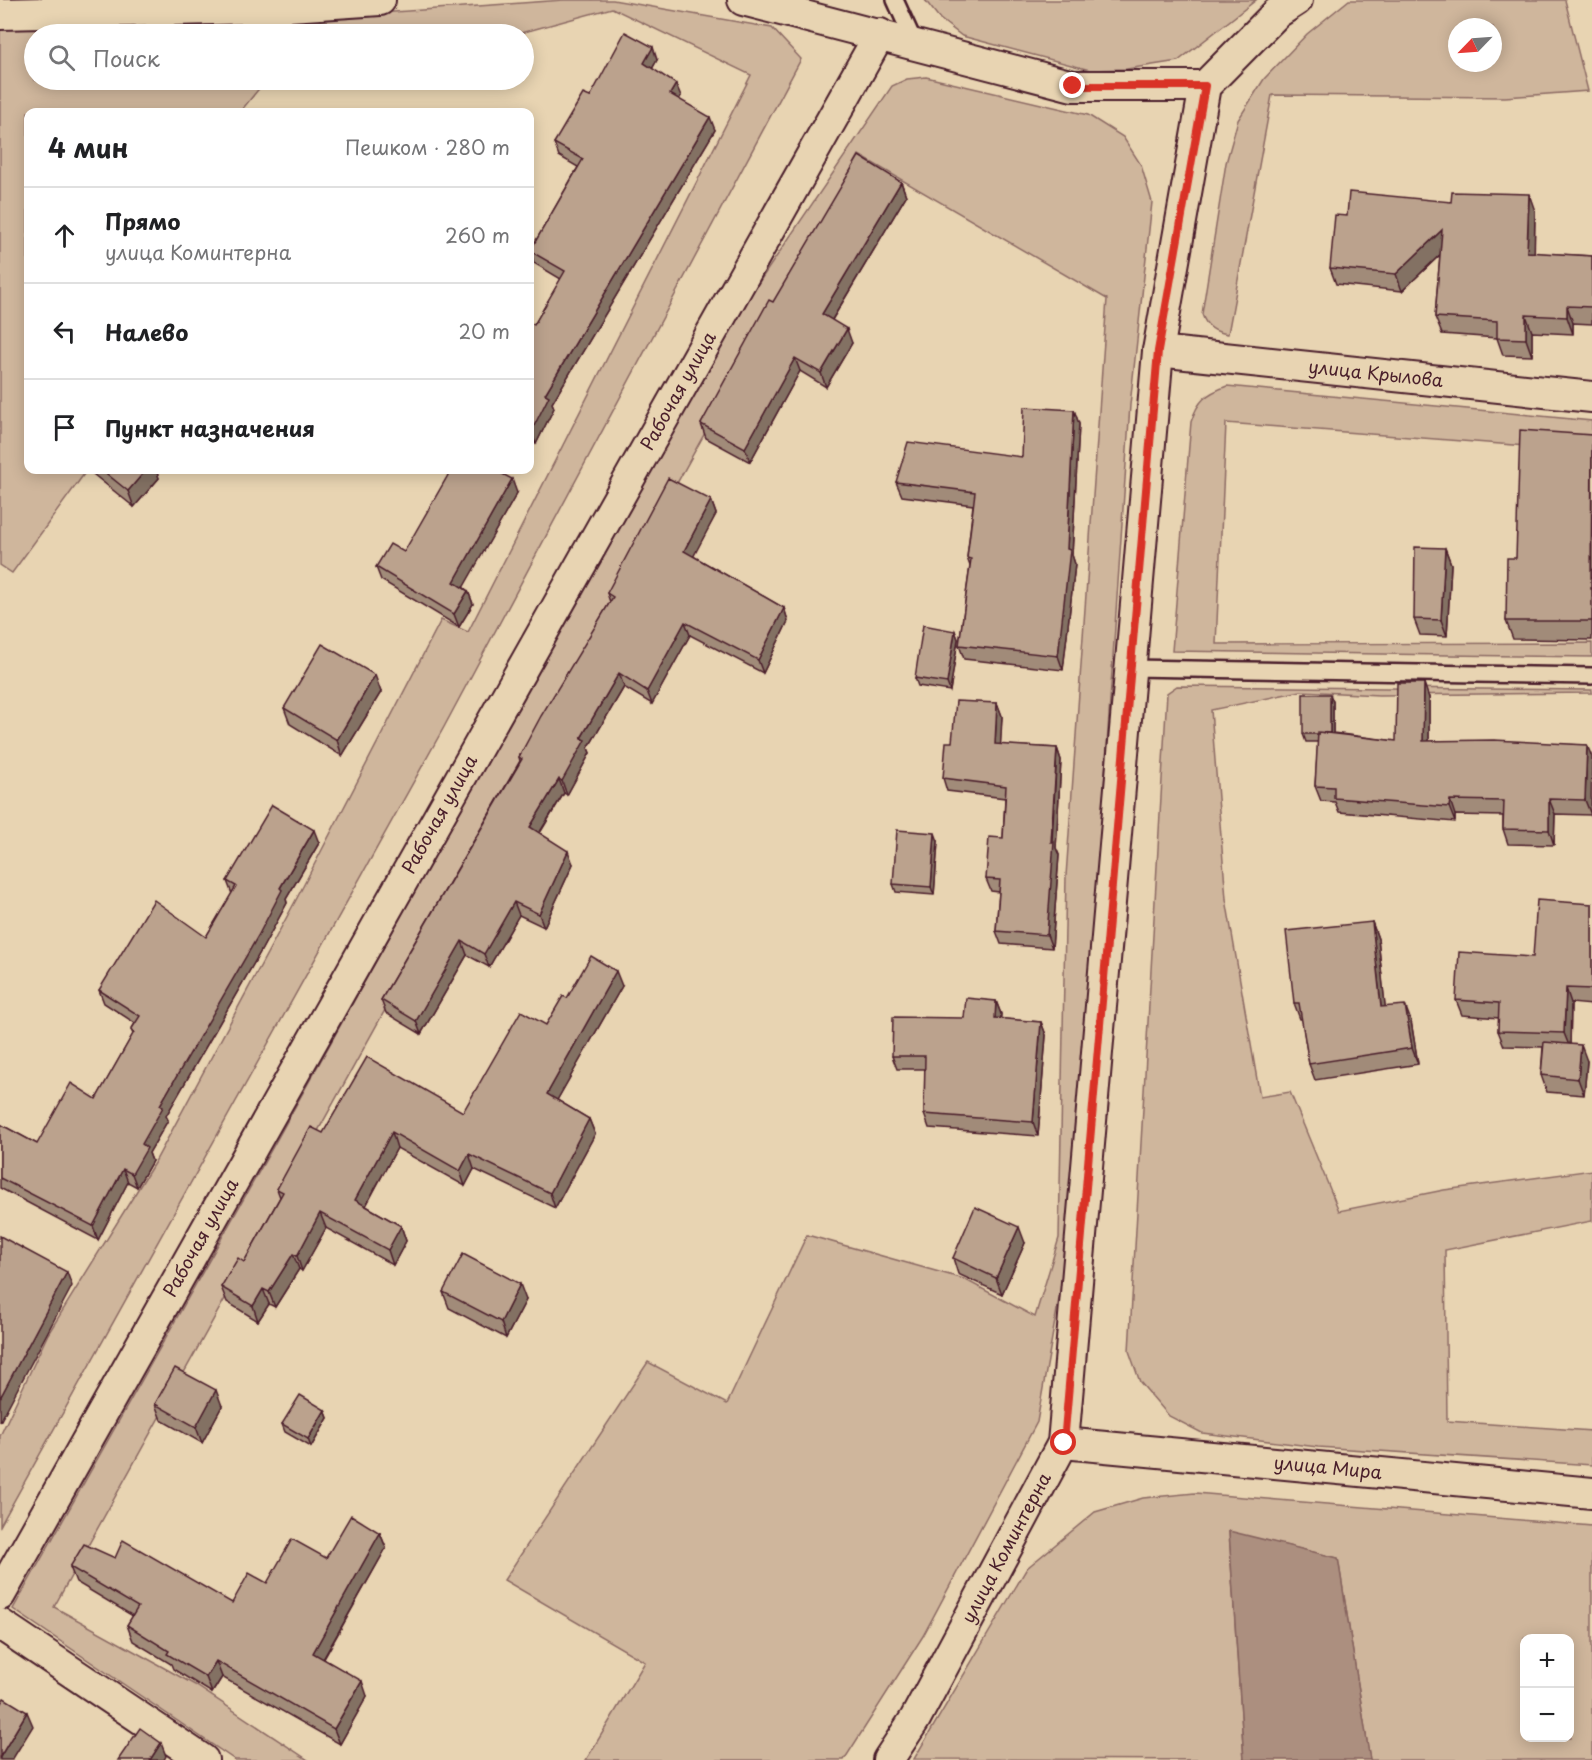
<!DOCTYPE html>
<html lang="ru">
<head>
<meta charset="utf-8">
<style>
  :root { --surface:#fff; --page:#f2f2f2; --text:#202124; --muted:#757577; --line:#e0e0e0 }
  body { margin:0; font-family:"Playpen Sans",sans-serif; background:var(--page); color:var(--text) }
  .controls { position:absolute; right:18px; bottom:18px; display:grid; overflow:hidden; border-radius:12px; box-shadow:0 3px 15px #0003 }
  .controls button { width:54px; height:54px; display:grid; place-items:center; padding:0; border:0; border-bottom:2px solid var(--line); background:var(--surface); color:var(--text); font:30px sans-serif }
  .compass { position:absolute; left:1448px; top:18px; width:54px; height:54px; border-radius:50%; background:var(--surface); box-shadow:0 3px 15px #0003; rotate:245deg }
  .stop { position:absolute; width:18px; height:18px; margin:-14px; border:4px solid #d93025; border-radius:50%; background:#fff }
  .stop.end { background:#d93025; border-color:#fff; box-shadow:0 2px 6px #0008 }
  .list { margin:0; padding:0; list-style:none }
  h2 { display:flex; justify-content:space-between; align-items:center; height:78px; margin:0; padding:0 24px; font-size:26px }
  h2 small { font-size:20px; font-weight:400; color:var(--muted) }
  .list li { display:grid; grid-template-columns:39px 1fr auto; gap:18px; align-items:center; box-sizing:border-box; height:96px; padding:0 24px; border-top:2px solid var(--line) }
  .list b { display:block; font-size:22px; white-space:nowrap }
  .list p { margin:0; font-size:20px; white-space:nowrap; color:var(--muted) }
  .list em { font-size:20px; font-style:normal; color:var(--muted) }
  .icon { flex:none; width:33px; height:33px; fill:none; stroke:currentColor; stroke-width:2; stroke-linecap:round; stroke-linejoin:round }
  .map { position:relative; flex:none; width:1592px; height:1760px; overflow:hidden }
  .search { position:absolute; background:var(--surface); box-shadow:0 3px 15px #0003; left:24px; top:24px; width:510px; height:66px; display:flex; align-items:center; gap:15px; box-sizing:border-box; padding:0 21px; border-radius:33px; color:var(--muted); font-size:22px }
  .panel { position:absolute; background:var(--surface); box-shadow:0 3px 15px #0003; left:24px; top:108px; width:510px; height:366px; border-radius:12px }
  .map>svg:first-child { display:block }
</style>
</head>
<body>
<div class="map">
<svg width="1592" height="1760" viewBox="0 0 1592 1760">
  <rect width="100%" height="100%" fill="#e8d4b2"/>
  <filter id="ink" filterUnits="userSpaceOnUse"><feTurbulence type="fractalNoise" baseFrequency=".0167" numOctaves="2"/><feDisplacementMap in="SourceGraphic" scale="12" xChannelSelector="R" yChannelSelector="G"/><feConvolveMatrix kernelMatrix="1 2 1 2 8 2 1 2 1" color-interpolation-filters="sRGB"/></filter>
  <g filter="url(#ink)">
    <!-- green -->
    <g fill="#cfb69c" stroke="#8c6a64" stroke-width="1.5" fill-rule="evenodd">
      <path d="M563,0H613L772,28L801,59L444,727L0,1526V1436L48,1334L156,1160L297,898L441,620L468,632L751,75L612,8L517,34H34V80H266L240,112H28V470H87L12,573L0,565V27L267,21Z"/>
      <path d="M925,0H1256L1178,61L1127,69L1090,70L962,36L940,19Z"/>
      <path d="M1349,0H1565L1588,91L1505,97L1272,95L1228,334C1215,332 1206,327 1202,314L1226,163L1238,120L1264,79L1307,34ZM1457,27H1493V63H1457Z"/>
      <path d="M926,77L1088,115L1123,137L1141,165L1152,202L1130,405L1076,1203L1037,1422L923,1636L844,1760H586L645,1662L504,1580L648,1362L727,1404L807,1235L964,1279L1035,1317L1059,1238L1066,876L1107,299L859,155L54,1607L195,1685L308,1760H235L13,1609L270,1152L726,331L892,86L907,79Z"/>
      <path d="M1227,386L1592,421V451L1226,423L1216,644L1592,643V657L1172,651L1191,422C1198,400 1206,394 1227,386Z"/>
      <path d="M1177,686L1592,690V693L1379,695L1301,691L1211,710L1226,899L1260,1097L1290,1092L1339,1211L1444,1190L1592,1170V1221L1445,1250L1447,1421L1592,1431V1465L1318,1447L1202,1433L1169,1416L1140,1382L1129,1351L1167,693Z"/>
      <path d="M1195,1493L1592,1526V1760H1370L1338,1558L1229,1532L1244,1760L914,1759L1027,1568L1095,1512L1143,1498ZM1524,1638H1570V1738H1524Z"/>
    </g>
    <!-- water -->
    <path fill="#ac8f7f" stroke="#85625d" stroke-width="1.5" d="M1229,1531L1338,1558L1370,1760H1244Z"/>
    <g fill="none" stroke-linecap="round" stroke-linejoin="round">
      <defs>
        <g id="lane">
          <path d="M895,0L916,46"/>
          <path d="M1131,668L1592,676"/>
        </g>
        <g id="street">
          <path d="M743,0L1073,86H1205"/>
          <path d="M0,14L260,8L380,0"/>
          <path id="s1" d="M1158,351L1592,397"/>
          <path id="s2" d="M1063,1443L1592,1493"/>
          <path id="s3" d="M0,1595L880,34"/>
          <path d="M0,1624L203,1760"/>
          <path id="s4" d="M888,1760L915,1719L1063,1443L1158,351L1205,86L1277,13L1297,0"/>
        </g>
      </defs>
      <!-- lane casing -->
      <use href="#lane" stroke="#4a1f2b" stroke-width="20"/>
      <!-- street casing -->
      <use href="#street" stroke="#4a1f2b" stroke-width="34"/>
      <!-- lane -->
      <use href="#lane" stroke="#e8d4b2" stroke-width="15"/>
      <!-- street -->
      <use href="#street" stroke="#e8d4b2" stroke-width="30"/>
    </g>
    <!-- wall -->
    <g fill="#a18b79" stroke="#4a1f2b" stroke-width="1.5">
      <path d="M657,60L652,69L681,96L679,99L715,130L552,403L554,408L536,444L530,441V325H534L561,279L534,263L530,251L578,167L559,156L554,143L590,97Z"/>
      <path d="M901,182L906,196L832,320L852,343L826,387L800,371L750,462L706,438L701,424L773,302Z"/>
      <path d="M1535,211L1534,253L1592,256V324L1573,323V334L1532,332V356L1503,355L1497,338L1442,334L1435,317L1440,255L1402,291L1336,284L1330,268L1347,216Z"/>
      <path d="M1074,410L1079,424L1072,555L1075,564L1063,670L964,659L959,645L970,566L967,558L973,505L902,496L896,482L1022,457Z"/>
      <path d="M1592,435V640L1513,639L1506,621L1516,558Z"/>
      <path d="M88,470H156L159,478L134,507Z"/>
      <path d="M517,493L463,587L468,591L473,604L459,627L381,580L376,567Z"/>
      <path d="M711,500L716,514L693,556L784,608L788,621L763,673L690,635L652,704L624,687L588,748L590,753L567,795L564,793L540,833L573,864L544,927L519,915L489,967L467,955L421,1034L386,1013L381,1000L520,761L519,757L610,602L607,593Z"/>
      <path d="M1445,548L1451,564L1447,636L1420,635L1414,619Z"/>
      <path d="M955,631L958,639L950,691L918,686L915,678Z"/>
      <path d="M381,692L342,756L290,724L284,708Z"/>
      <path d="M1429,698V741L1587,745L1591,815L1555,814L1554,845L1508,844L1503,829V816L1455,815V822L1339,812L1335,802L1321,801L1315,786L1318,742H1306L1303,734L1333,702V733L1396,741Z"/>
      <path d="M997,703L1002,716L1000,745L1057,748L1061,760L1056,848L1059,855L1052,948L1001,944L996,931L999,892L991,891L986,879L1003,838L1005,798L947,791L943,778L952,742Z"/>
      <path d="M938,841L934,895L896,892L893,884Z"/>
      <path d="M319,843L286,899L287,903L262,949L166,1116L168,1120L149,1153L152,1161L137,1187L128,1182L98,1240L0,1188V1124L37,1144L96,1099L133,1034L131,1030L135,1023L104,1003L99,990L206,937L232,894L227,881Z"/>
      <path d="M1592,904V1005L1571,1003L1570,1044L1587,1061L1584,1095L1547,1092L1541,1075L1543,1047L1504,1046L1498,1031L1499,1018L1462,1015L1456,1000L1533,957Z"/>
      <path d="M1372,922L1378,939L1385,1007L1411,1021L1418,1064L1315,1080L1309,1064L1302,1019H1300L1294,1003Z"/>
      <path d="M622,986L557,1100L589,1119L595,1134L555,1208L474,1169L465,1186L397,1148L366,1206L401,1226L406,1241L393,1265L326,1228L302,1271L299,1269L275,1307L269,1304L258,1321L227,1302L221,1287L244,1262L280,1197L277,1189L323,1133L463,1112L546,1025L567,998Z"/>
      <path d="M996,1001L1001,1014L1000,1019L1041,1022L1046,1035L1038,1136L929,1128L924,1114L925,1069H897L892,1056Z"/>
      <path d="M1025,1243L1002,1294L958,1274L953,1258Z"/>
      <path d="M443,1292L526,1300L506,1338L449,1308Z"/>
      <path d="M155,1404L222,1406L202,1443L161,1420Z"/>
      <path d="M325,1410L328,1418L311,1447L285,1432L282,1424Z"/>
      <path d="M380,1533L386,1548L324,1659L367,1696L340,1744L222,1677L212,1693L173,1669L171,1664L133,1641L127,1625L133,1616L76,1582L70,1567L115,1558L232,1603L267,1583L326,1558Z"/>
    </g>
    <!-- shaded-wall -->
    <g fill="#837163" stroke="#4a1f2b" stroke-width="1.5">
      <path d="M653,47L657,60L648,76L644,63Z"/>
      <path d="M676,84L681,96L675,107L670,94Z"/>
      <path d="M710,117L715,130L552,403L554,408L536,444L531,432L545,394Z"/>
      <path d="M901,182L906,196L827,328L822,314Z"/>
      <path d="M1529,194L1535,211L1534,269L1527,252Z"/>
      <path d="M1442,230L1448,247L1402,291L1396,274Z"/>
      <path d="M1567,306L1573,323V334L1567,317Z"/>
      <path d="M1526,315L1532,332V356L1526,339Z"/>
      <path d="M847,329L852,343L826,387L821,373Z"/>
      <path d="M795,358L800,371L750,462L745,448Z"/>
      <path d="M1074,410L1079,424L1072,555L1075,564L1063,670L1058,656L1067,549Z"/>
      <path d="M146,470H156L159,478L134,507L128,491Z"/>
      <path d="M512,479L517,493L459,595L454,582Z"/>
      <path d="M711,500L716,514L689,565L684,551Z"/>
      <path d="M1445,548L1451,564L1447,636L1441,620Z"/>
      <path d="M468,591L473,604L459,627L454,614Z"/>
      <path d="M784,608L788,621L763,673L758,660Z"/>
      <path d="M685,622L690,635L652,704L647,691Z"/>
      <path d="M955,631L958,639L950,691L947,683Z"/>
      <path d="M619,673L624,687L588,748L590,753L567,795L562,781L581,738Z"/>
      <path d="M375,675L381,692L342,756L337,740Z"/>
      <path d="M1424,683L1429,698V756L1423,741Z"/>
      <path d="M1330,694L1333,702V742L1330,734Z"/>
      <path d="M997,703L1002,716L1000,757L995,744Z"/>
      <path d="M1587,745L1592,757L1591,815L1585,800Z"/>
      <path d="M1057,748L1061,760L1056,848L1059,855L1052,948L1047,935Z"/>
      <path d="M559,779L564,793L535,840L530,827Z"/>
      <path d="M1549,799L1555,814L1554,845L1549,830Z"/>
      <path d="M1450,800L1455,815V822L1449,807Z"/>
      <path d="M314,830L319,843L286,899L287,903L262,949L166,1116L168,1120L149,1153L152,1161L137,1187L132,1174L142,1144L160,1105L280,888Z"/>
      <path d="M935,833L938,841L934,895L931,887Z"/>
      <path d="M568,851L573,864L544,927L539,914Z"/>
      <path d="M514,902L519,915L489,967L484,954Z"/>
      <path d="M1372,922L1378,939L1387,1023L1381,1007Z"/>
      <path d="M462,941L467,955L421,1034L416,1021Z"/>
      <path d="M616,971L622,986L552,1109L547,1094Z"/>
      <path d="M1566,988L1571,1003L1570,1048L1564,1033Z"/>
      <path d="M996,1001L1001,1014L1000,1032L995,1018Z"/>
      <path d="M1405,1005L1411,1021L1418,1064L1412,1048Z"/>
      <path d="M1041,1022L1046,1035L1038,1136L1033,1122Z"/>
      <path d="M1581,1045L1587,1061L1584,1095L1578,1079Z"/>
      <path d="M589,1119L595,1134L555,1208L550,1193Z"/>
      <path d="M392,1132L397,1148L360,1216L355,1200Z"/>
      <path d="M469,1154L474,1169L465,1186L460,1171Z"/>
      <path d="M123,1169L128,1182L98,1240L93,1226Z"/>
      <path d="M320,1213L326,1228L302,1271L297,1256Z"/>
      <path d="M401,1226L406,1241L393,1265L388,1250Z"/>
      <path d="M1019,1227L1025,1243L1002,1294L996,1278Z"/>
      <path d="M293,1254L299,1269L275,1307L269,1292Z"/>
      <path d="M67,1272L72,1286L0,1422V1398Z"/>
      <path d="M520,1284L526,1300L506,1338L501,1322Z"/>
      <path d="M263,1289L269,1304L258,1321L253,1306Z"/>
      <path d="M216,1390L222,1406L202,1443L196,1427Z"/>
      <path d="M325,1410L328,1418L311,1447L308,1439Z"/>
      <path d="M380,1533L386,1548L318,1668L313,1653Z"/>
      <path d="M216,1661L222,1677L212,1693L206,1677Z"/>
      <path d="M362,1681L367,1696L340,1744L334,1729Z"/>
      <path d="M27,1712L33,1726L12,1760H0V1757Z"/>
      <path d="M161,1743L166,1756L164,1760H150Z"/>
    </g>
    <!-- building -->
    <g fill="#bba28d" stroke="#4a1f2b" stroke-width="1.5">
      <path d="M625,32L653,47L644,63L676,84L670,94L710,117L545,394L549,396L531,432L530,431V325L531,323L534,325L565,271L530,251L583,159L554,143L583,94L590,97Z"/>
      <path d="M859,156L901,182L822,314L847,329L821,373L795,358L745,448L701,424L769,300L773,302Z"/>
      <path d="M1349,192L1451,202L1452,192L1529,194L1527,252L1592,256V307L1567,306V317L1526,315V339L1497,338V321L1435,317L1442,230L1396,274L1330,268L1335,215L1347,216Z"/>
      <path d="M1024,407L1074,410L1067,549L1070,550L1058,656L959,645L971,559L967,558L975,492L896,482L908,442L1022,457Z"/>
      <path d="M1520,430L1592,435L1591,589H1592V621H1506L1507,558H1516Z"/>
      <path d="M102,470H146L128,491Z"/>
      <path d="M451,470H495L512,479L454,582L468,591L454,614L376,567L390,544L404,552Z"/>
      <path d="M668,478L711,500L684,551L784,608L758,660L685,622L647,691L619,673L581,738L585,740L562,781L559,779L530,827L568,851L539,914L514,902L484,954L462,941L416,1021L381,1000L522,759L519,757L541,716L613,597L607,593Z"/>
      <path d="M1415,547L1445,548L1441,620L1414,619Z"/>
      <path d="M923,625L955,631L947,683L915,678Z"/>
      <path d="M322,644L375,675L337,740L284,708Z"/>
      <path d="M1397,683H1424L1423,741L1494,740L1587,745L1585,800L1549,799V830L1503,829L1504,801L1450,800L1449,807L1334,798V787L1315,786L1318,732L1396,741Z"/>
      <path d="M1303,694H1330V733L1318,732V734H1303Z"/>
      <path d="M956,701L997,703L995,744L1057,748L1051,842H1054L1047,935L996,931L1000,880L986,879L989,837L1003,838L1006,786L943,778L946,742H952Z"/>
      <path d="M272,805L314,830L280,888L282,890L258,936L160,1105L163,1107L142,1144L147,1148L132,1174L123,1169L93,1226L0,1178V1124L37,1144L71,1083L96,1099L134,1032L131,1030L140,1016L99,990L154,900L206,937L236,886L227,881Z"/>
      <path d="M897,830L935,833L931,887L893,884Z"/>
      <path d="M1537,900L1592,904V989L1566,988L1564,1033L1498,1031L1499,1003L1456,1000L1459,952L1533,957Z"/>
      <path d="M1372,922L1381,1007L1405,1005L1412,1048L1309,1064L1299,1003H1294L1286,931Z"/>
      <path d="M591,956L616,971L547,1094L589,1119L550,1193L469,1154L460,1171L392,1132L355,1200L401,1226L388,1250L320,1213L297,1256L293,1254L269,1292L263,1289L253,1306L221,1287L238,1258L244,1262L283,1192L277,1189L311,1127L323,1133L367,1057L463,1112L521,1011L546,1025L563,996L567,998Z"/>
      <path d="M966,998L996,1001L995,1018L1041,1022L1033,1122L924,1114L925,1056H892L893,1017L964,1018Z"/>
      <path d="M1544,1042L1581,1045L1578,1079L1541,1075Z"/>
      <path d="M975,1207L1019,1227L996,1278L953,1258Z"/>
      <path d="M0,1236L67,1272L0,1398Z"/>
      <path d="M463,1254L520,1284L501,1322L443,1292Z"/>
      <path d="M175,1368L216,1390L196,1427L155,1404Z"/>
      <path d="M300,1395L325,1410L308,1439L282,1424Z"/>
      <path d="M351,1515L380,1533L313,1653L362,1681L334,1729L216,1661L206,1677L167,1654L169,1651L127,1625L138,1607L70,1567L84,1544L115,1558L123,1540L232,1603L249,1573L267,1583L292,1539L326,1558Z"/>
      <path d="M4,1698L27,1712L0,1757V1705Z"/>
      <path d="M140,1728L161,1743L150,1760H118Z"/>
    </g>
  </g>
  <g fill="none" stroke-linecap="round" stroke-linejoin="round" filter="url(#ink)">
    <!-- route -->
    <path stroke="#d93025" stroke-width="8" d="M1064,1443L1158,351L1205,86H1073"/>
  </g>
  <g text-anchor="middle" stroke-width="5" stroke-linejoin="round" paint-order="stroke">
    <!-- street labels -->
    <g font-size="18" fill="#4a1f2b" stroke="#e8d4b2">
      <text dy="6" stroke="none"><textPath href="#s1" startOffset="219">улица Крылова</textPath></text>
      <text dy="6" stroke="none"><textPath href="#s3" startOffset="1382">Рабочая улица</textPath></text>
      <text dy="6" stroke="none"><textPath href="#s3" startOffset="896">Рабочая улица</textPath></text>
      <text dy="6" stroke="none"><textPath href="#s3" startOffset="410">Рабочая улица</textPath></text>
      <text dy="6" stroke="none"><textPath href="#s2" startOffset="266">улица Мира</textPath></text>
      <text dy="6" stroke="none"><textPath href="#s4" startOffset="243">улица Коминтерна</textPath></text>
    </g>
  </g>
</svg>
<div class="controls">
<button>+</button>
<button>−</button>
</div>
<svg class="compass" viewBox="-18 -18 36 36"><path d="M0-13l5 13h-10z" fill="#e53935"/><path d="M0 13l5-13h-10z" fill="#757577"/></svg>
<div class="stop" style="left:1064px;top:1443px"></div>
<div class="stop end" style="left:1073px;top:86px"></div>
<div class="search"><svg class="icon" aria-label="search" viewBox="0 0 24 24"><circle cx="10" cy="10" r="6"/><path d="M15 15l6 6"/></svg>Поиск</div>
<section class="panel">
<h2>4 мин<small>Пешком · 280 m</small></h2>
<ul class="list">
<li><svg class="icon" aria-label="ahead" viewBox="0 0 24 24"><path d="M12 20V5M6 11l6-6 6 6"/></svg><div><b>Прямо</b><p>улица Коминтерна</p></div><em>260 m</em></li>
<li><svg class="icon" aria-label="left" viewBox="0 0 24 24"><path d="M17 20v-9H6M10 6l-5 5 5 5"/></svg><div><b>Налево</b></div><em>20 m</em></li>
<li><svg class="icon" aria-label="arrive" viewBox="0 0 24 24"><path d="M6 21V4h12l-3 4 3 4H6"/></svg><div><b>Пункт назначения</b></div></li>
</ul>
</section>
</div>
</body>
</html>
